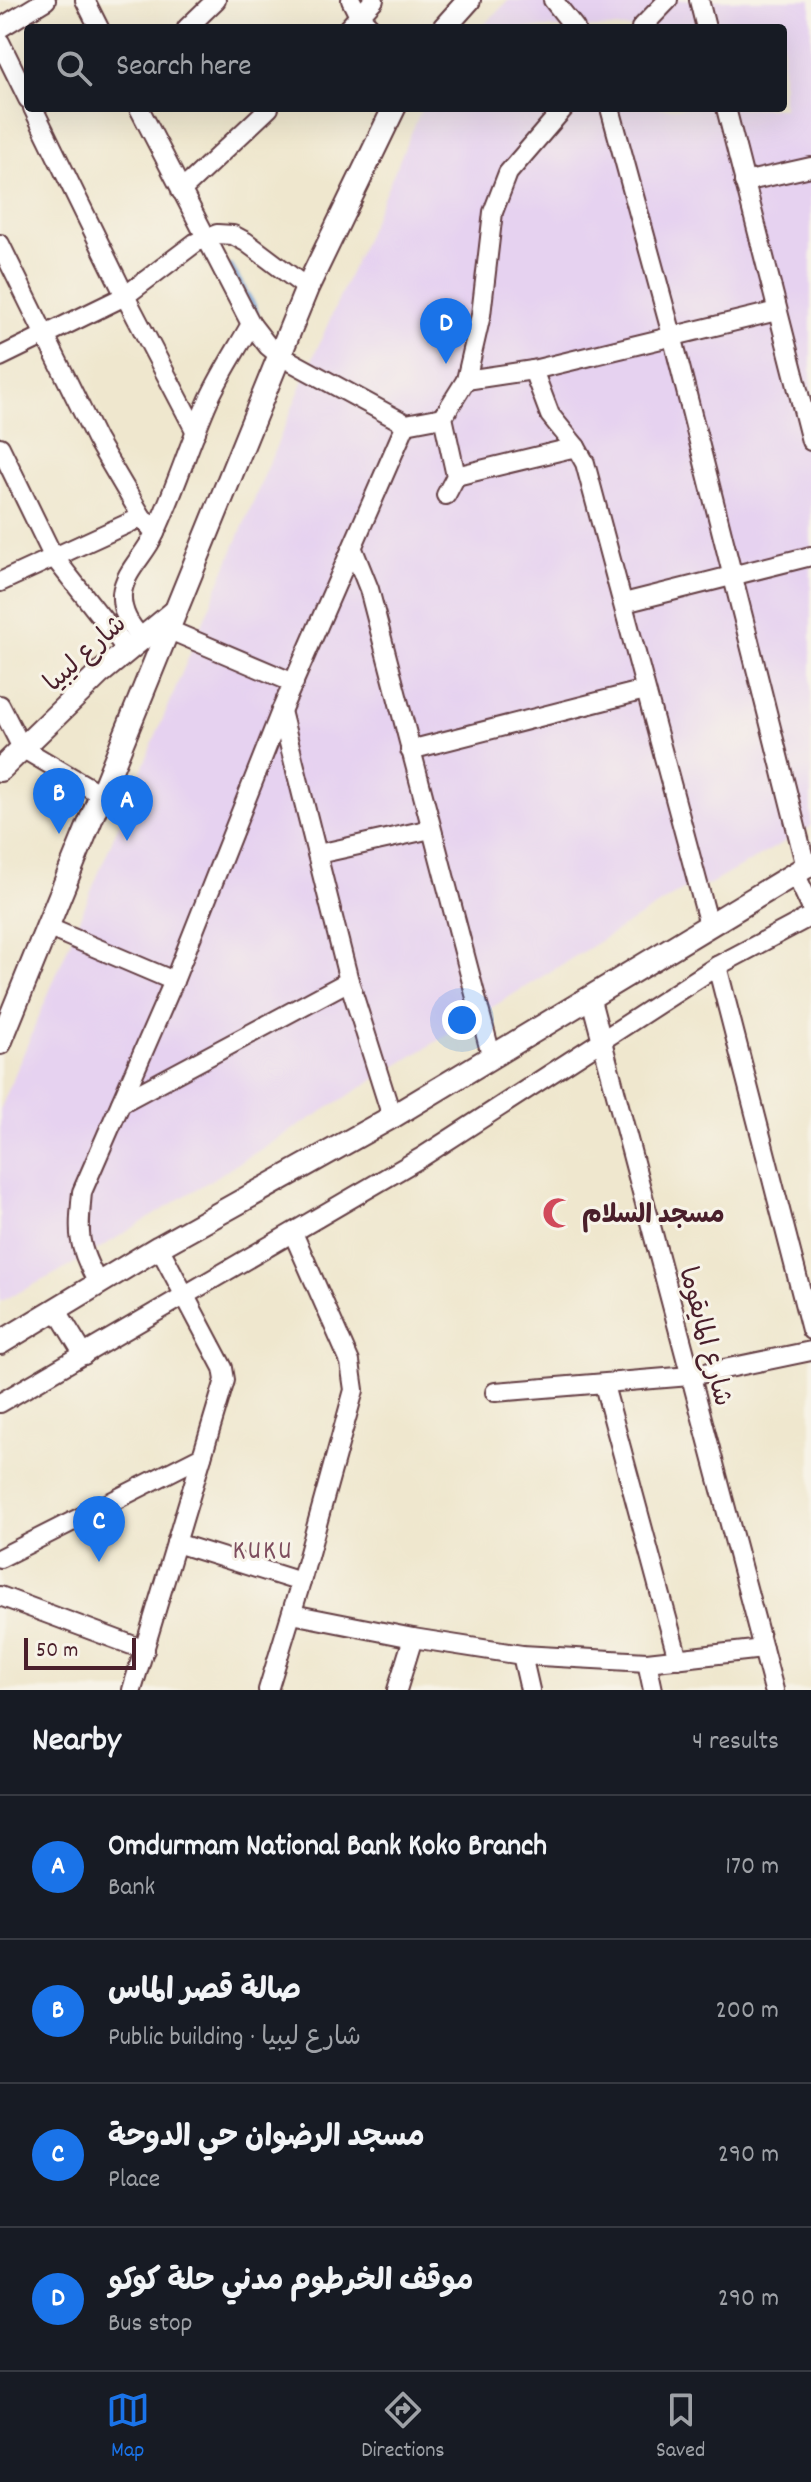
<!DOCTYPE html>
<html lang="en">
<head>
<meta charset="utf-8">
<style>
  :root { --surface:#171b24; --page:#242831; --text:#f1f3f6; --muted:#9ea1a6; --line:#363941; --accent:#1a73e8 }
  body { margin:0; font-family:Dekko,"Playpen Sans Arabic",sans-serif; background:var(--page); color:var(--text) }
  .scale { position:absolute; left:24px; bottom:20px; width:112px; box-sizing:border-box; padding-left:8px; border:4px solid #4a1f2b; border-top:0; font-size:22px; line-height:28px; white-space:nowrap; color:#4a1f2b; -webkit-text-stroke:6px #f7f3e8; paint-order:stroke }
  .you { position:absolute; left:462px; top:1020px; width:28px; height:28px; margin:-20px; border:6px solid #fff; border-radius:50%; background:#1a73e8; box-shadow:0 0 0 12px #1a73e833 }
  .badge { display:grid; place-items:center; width:52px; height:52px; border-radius:50%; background:var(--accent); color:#fff; font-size:26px; font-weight:700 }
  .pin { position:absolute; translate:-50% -66px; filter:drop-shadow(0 2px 4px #0008) }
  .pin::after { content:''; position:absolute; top:42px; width:28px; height:24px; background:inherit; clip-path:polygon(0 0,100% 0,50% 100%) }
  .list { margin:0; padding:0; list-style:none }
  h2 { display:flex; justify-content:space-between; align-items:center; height:104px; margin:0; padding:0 32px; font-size:34px }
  h2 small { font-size:26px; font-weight:400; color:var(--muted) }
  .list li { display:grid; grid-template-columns:52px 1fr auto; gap:24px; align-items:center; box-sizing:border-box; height:144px; padding:0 32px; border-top:2px solid var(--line) }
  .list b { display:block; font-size:30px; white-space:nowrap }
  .list p { margin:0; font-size:26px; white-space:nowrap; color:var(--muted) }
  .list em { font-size:26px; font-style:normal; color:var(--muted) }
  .icon { flex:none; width:44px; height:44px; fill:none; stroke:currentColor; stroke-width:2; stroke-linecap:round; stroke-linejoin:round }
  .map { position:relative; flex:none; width:811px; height:1690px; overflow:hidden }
  .search { position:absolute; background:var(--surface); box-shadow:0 8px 32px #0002; left:24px; right:24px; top:24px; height:88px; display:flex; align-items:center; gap:20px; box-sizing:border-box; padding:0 28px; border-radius:8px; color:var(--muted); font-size:30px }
  .sheet { height:680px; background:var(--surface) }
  nav { display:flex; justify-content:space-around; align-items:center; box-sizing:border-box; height:112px; border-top:2px solid var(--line); background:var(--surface); font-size:22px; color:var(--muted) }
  nav a { display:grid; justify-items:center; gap:4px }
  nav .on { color:var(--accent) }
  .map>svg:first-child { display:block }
</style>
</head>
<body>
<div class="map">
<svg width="811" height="1690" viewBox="0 0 811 1690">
  <rect width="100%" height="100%" fill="#f7f3e8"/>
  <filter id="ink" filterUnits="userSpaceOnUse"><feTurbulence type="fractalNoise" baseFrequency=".0125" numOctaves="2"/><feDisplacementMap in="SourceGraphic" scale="16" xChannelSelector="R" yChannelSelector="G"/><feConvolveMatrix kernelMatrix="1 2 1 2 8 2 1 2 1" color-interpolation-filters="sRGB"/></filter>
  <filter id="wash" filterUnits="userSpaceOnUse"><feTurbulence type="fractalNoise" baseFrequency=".006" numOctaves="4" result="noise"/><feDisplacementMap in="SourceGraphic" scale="32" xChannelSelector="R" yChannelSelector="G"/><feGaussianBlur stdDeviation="1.8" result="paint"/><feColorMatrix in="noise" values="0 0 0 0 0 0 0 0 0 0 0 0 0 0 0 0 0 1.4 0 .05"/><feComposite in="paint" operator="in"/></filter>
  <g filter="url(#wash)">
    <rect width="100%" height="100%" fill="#efe7ce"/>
    <!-- built -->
    <path fill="#e6d2f0" d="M509,0H811V827L710,884L683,890L74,1264L0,1302V1110L313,358L422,108H783V28H481Z"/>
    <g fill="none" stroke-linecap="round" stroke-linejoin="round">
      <!-- stream -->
      <path stroke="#6a9fd7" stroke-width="4" d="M231,266L256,309L257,318"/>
    </g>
  </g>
  <g filter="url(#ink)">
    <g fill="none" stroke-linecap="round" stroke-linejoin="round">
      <defs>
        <g id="minor">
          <path d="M85,0L99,28"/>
          <path d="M351,0L359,16L371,28"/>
          <path d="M553,0L575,28"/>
          <path d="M699,0L706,28"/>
          <path d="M0,28L46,0"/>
          <path d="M187,28L216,0"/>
          <path d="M348,28L374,0"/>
          <path d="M641,28L668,0"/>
          <path d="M0,42L28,99"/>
          <path d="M33,108L125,296L196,432"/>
          <path d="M139,108L251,324L268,346L279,355L406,424L443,417"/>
          <path d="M610,108L672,335L806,867"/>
          <path d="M726,108L811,441"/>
          <path d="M744,182L811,167"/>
          <path d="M181,191L269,108"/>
          <path d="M0,244L96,439L142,517L155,533"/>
          <path d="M0,357L125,296L195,243L217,234L233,235L246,242L307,288"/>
          <path d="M533,370L550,415L576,447L585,463L709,925"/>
          <path d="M466,380L533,370L777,311"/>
          <path d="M0,447L53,556L127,650"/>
          <path d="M456,476L576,447"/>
          <path d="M446,495L456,476L443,417L466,380L481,315L493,212L508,173L564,108"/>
          <path d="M353,549L369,589L491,1055"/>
          <path d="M0,582L142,517"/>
          <path d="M624,603L811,556"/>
          <path d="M167,629L294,683"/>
          <path d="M141,637C129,625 121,611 122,594C124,572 145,555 154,535C175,491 189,444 209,399C221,373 237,349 251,324"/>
          <path d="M0,705L22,748L100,794"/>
          <path d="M281,711L349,981L392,1117"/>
          <path d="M410,750L645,690"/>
          <path d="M318,854L431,829"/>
          <path d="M795,873L811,907"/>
          <path d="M47,927L174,981"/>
          <path d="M717,966L811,1330"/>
          <path d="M590,996L774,1690"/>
          <path d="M121,1103L349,981"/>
          <path d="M98,1283C77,1245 78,1235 82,1192L174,981L281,711L406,424"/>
          <path d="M56,1309L84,1355"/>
          <path d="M604,1385L678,1659"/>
          <path d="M495,1392L690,1376L811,1351"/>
          <path d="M0,1403L422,1157L717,966L811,916"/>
          <path d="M176,1543L301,1582"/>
          <path d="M0,1558L202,1456"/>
          <path d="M0,1596L145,1650"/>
          <path d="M292,1614L413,1638L522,1655L647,1662L763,1649"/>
          <path d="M522,1655L530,1690"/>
          <path d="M647,1662L653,1690"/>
          <path d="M132,1690L225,1380L223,1368L159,1247"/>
          <path d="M268,1690L301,1582L354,1390L350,1362L293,1233"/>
          <path d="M397,1690L413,1638"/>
        </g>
        <g id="major">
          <path d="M444,28L469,0"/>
          <path d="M0,770L99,674L173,613"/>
          <path d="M0,1043L307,288L394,108"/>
          <path d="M0,1343L159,1247L392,1117L811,864"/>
        </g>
      </defs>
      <!-- minor casing -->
      <use href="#minor" stroke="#633d43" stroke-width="22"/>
      <!-- major casing -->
      <use href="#major" stroke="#633d43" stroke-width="26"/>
      <!-- minor -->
      <use href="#minor" stroke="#fff" stroke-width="18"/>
      <!-- major -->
      <use href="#major" stroke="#fff" stroke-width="22"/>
    </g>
  </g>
  <!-- icons -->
  <defs>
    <symbol id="mosque-bare" viewBox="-9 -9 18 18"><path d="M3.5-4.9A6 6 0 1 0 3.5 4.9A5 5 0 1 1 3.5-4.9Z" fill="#d1495b" stroke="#f7f3e8" stroke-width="2.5" paint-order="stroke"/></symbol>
  </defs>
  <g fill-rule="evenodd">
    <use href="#mosque-bare" x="536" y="1191" width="44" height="44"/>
  </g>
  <g text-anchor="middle" stroke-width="6" stroke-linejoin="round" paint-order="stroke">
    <!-- street labels -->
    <g font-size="26" fill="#4a1f2b" stroke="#f7f3e8">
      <text transform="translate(84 652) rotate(-42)" y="9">شارع ليبيا</text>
      <text transform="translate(707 1336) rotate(75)" y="9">شارع المايقوما</text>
    </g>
    <!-- poi labels -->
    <g font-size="26" font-weight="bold" fill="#4a1f2b" stroke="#f7f3e8" text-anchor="start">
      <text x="582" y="1222">مسجد السلام</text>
    </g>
    <!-- neighbourhood labels -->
    <g font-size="28" letter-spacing="2" fill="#7e4e5f" stroke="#f7f3e8">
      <text x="263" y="1558">KUKU</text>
    </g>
  </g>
</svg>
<div class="scale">50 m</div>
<div class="you"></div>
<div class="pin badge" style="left:127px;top:841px">A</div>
<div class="pin badge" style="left:59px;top:834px">B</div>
<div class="pin badge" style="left:99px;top:1562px">C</div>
<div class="pin badge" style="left:446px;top:364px">D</div>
<div class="search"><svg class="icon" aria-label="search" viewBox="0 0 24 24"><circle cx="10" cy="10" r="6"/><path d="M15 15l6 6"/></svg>Search here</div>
</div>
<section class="sheet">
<h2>Nearby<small>4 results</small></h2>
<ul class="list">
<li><span class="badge">A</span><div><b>Omdurmam National Bank Koko Branch</b><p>Bank</p></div><em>170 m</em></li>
<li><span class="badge">B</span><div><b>صالة قصر الماس</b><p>Public building · شارع ليبيا</p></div><em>200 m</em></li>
<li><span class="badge">C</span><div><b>مسجد الرضوان حي الدوحة</b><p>Place</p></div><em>290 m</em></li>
<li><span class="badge">D</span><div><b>موقف الخرطوم مدني حلة كوكو</b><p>Bus stop</p></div><em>290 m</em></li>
</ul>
</section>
<nav>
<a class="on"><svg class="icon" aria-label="map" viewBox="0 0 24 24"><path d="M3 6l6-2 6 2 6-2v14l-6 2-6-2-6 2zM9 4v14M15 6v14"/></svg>Map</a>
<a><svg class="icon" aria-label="directions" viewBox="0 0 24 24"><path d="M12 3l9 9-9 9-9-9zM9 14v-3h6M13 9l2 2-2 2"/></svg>Directions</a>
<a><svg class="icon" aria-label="saved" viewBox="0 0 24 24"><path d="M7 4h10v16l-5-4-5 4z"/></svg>Saved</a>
</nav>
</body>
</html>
